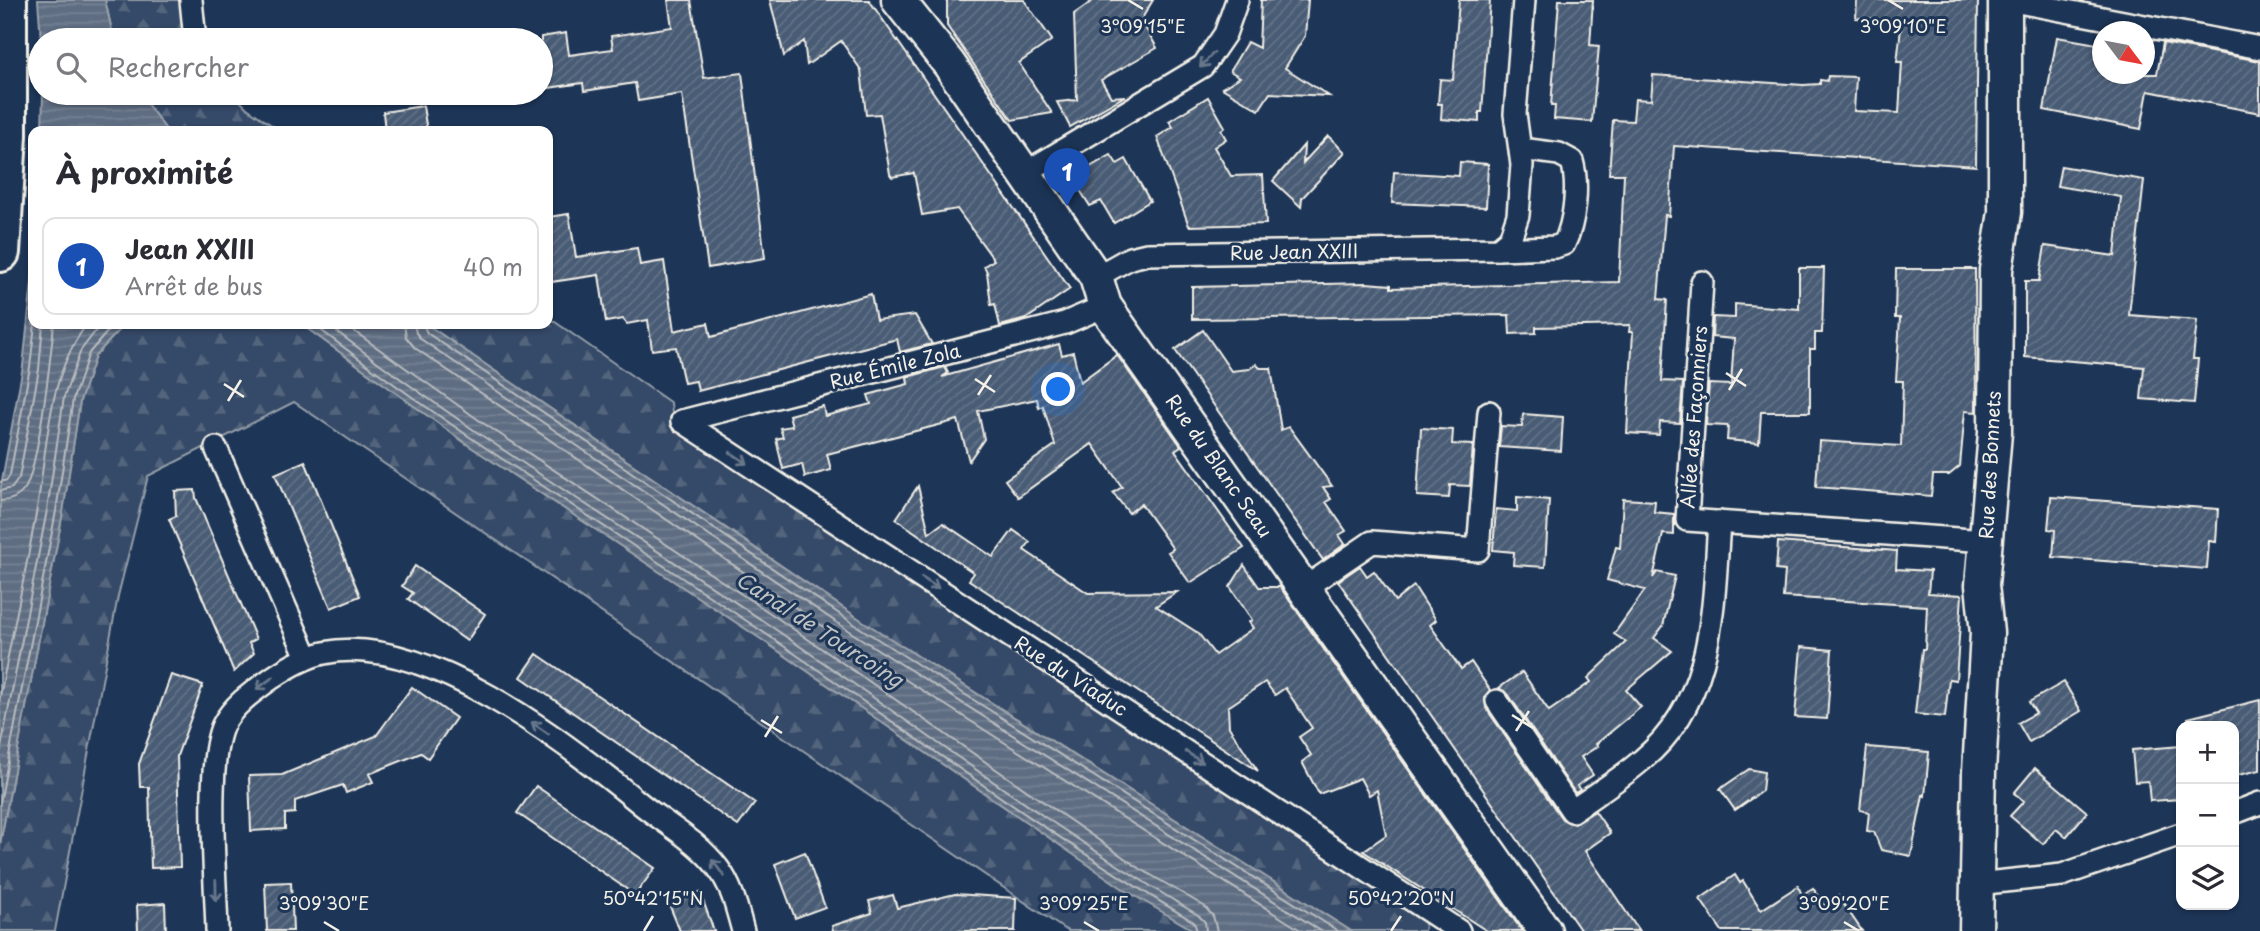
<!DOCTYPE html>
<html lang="fr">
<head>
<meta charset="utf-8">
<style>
  :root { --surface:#fff; --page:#f7f7f7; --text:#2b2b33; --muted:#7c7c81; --line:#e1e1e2; --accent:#b45309 }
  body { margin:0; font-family:"Playpen Sans",sans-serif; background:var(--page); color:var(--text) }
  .controls { position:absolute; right:21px; bottom:21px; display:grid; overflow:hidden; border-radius:14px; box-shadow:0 2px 5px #0004 }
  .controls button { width:63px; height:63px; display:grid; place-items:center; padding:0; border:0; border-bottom:2px solid var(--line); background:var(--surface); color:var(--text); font:35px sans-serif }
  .compass { position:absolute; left:2092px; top:21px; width:63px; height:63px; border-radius:50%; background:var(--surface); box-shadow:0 2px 5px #0004; rotate:122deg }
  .you { position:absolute; left:1059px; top:390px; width:24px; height:24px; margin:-18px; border:5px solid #fff; border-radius:50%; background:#1a73e8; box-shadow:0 0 0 10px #1a73e833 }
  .badge { display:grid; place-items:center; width:46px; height:46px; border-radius:50%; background:var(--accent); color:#fff; font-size:23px; font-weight:700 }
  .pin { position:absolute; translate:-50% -58px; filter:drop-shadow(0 2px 4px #0008) }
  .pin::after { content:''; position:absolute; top:37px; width:24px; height:21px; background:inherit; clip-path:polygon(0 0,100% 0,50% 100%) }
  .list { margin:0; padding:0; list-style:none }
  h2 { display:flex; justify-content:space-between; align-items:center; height:91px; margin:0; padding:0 28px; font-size:30px }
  h2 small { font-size:23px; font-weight:400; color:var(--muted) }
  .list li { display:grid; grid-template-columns:46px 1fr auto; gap:21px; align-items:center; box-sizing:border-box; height:98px; margin:0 14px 14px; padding:0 14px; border:2px solid var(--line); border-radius:14px }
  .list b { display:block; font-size:26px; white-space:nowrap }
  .list p { margin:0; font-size:23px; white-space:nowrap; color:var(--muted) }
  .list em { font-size:23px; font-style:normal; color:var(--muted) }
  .icon { flex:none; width:38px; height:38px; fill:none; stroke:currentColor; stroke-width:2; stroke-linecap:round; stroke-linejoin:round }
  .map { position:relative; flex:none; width:2260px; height:931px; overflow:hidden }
  .search { position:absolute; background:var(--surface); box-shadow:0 2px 5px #0004; left:28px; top:28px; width:525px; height:77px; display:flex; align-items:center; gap:18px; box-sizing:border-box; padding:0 24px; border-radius:38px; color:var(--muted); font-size:26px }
  .panel { position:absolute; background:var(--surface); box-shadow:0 2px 5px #0004; left:28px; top:126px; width:525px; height:203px; border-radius:14px }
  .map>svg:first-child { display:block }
</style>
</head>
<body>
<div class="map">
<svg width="2260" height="931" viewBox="0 0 2260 931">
  <defs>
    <pattern id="forest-firs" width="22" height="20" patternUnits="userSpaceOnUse" patternTransform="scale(1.75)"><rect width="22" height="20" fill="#354a67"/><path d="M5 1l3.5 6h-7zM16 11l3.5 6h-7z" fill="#53657d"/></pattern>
    <pattern id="water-rules" width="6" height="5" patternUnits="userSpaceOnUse" patternTransform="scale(1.75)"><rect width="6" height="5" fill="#5e6d82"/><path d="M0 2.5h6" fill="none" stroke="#768294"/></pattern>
    <pattern id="building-hatch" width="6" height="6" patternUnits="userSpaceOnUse" patternTransform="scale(1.75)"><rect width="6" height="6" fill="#485b74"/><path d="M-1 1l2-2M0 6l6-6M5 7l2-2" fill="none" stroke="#637388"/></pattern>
  </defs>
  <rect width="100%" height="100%" fill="#1d3557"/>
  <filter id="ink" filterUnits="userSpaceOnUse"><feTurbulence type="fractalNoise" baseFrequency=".0143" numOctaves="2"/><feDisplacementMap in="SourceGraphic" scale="14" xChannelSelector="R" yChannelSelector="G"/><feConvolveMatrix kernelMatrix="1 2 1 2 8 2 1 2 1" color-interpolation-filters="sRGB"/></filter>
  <g filter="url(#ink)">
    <!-- forest -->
    <g fill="url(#forest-firs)" stroke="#949ea8" stroke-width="2">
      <path d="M105,0H184L189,40H114Z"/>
      <path d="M139,93H232L247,108L280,131H167Z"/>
      <path d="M548,317L671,403L673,423L1426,916L1424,931H1351L861,620L426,324H548Z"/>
      <path d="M125,324H301L468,445L758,637L1125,890L1195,931H1068L1061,927L294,402L148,476L118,596L55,931H0V844L63,512L80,401L95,356Z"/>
    </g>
    <!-- water -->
    <g fill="url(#water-rules)" stroke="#9aa2ab" stroke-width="2">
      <path d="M38,0H105L114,40H41Z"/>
      <path d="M43,93H139L167,131H42Z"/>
      <path d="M33,273V324H125L95,356L80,401L63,512L0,844V491L23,366Z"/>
      <path d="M301,324H426L861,620L1351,931H1195L1125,890L758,637L468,445Z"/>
    </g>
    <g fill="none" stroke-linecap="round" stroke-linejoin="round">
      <!-- shore -->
      <g stroke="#b8bcbf" stroke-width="2">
        <path d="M313,324C457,435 613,530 763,632C906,729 1045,834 1194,922L1197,931"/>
        <path d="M327,324C468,433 621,525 769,625C911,722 1050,827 1198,915L1205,922L1206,931"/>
        <path d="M344,324L483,423L773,615L1139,868L1204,906L1213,916L1217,931"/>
        <path d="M404,324L406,337L415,348L846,642L1302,931"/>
        <path d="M414,324L416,333L422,340L852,633L1321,931"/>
        <path d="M423,324L427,333L857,626L1338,931"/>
        <path d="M0,482L7,480L10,475L30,367L35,324"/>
        <path d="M0,491L12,488L19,478L39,369L43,324"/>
        <path d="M0,501C10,501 18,498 24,490C38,472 51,353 54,324"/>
        <path d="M0,697C12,634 26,571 37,508C48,445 47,376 87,324"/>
        <path d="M0,753L47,510L64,397L81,350L101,324"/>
        <path d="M0,803L56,511L73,399L89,353L114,324"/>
      </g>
    </g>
    <!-- building -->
    <g fill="url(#building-hatch)" stroke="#f4f1e8" stroke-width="2">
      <path d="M668,0H691L704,78L742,73L765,258L708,268L682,94L638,101L635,83L584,91L583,83L541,89V37L566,33L569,55L613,49L611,36L672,27Z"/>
      <path d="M770,0H869L1070,289L1026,319L1000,326L995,304L991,305L987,272L984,266L994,260L957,209L922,215L914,173L892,177L890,174L880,114L866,115L861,70L841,41L807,65L804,41L784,56Z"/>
      <path d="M947,0H1024L1052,40L1019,63L1052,113L1012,120L947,26Z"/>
      <path d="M1094,0H1153L1141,20L1157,48L1101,80L1111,97L1125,96L1070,127L1057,102L1077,100L1074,14Z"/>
      <path d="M1261,0H1308L1305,36L1285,68L1329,96L1270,93L1259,110L1222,88L1240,77L1230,71L1247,42L1259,48Z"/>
      <path d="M1459,0H1490L1482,112H1479V122L1441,119L1442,104H1438L1440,79L1453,80Z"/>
      <path d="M1559,0H1593L1590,45L1599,46L1592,122L1554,119L1555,106H1551Z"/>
      <path d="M1857,0H1978L1976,166L1674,146L1669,216L1665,215L1658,299L1667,300L1662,381L1683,382L1680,423L1660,422L1659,435L1627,433L1633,332H1629L1630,325L1536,327V333L1510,334L1509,315L1192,319V287L1366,283L1391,285V288L1619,282L1624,174H1609L1613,120L1633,121L1635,99L1651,100L1653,75L1803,85L1820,84V80L1827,81L1828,76L1856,77L1854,111L1899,113L1902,62H1897L1902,20L1856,18Z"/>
      <path d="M2057,37L2103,45V74H2157L2163,43L2260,61V113L2148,91L2141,129L2044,110Z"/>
      <path d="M1208,97L1225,127L1221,130L1226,139L1214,147L1231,176L1263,175L1266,224L1189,226L1157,137L1173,127L1169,121Z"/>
      <path d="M423,106L427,131H385L383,112Z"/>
      <path d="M1328,136L1345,152L1302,198L1301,207L1273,181L1304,145L1303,163Z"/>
      <path d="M1111,155L1117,164L1126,159L1150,201L1114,223L1101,201L1090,206L1078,187L1086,182L1081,172Z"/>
      <path d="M1460,162L1488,164L1486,207L1392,203L1394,172L1459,176Z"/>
      <path d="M2061,166L2144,180L2129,315L2197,320L2193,359H2198L2194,403L2141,399L2144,367L2025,357V281H2039L2045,246L2115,256L2121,197L2057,186Z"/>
      <path d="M569,214L576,257L637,248L640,265L664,261L674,331L708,323L711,337L871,294L876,320L915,315L932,344L900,352L897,339L698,391L696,381L684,383L676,347L652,350L648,320L627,324L623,319L606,322L599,275L551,282L548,217Z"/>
      <path d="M1799,268H1824L1822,333H1815V349H1810V412H1761L1759,443L1727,440L1728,426L1706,425L1709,384L1731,385L1734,339L1712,337L1713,317L1735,318V304L1799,309Z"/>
      <path d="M1896,269H1975L1976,412L1965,411L1960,466L1949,475H1933L1931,496L1816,487L1819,441L1901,446L1903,381H1896L1900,318H1895Z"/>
      <path d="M1203,330L1231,371L1249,369L1256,364L1260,368H1271L1281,430L1289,427L1332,486L1323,487L1331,499L1326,502L1346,531L1339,535L1345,544L1323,560L1175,350Z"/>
      <path d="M1059,344L1062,355L1073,352L1080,382L1117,355L1181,446L1175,450L1244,548L1190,583L1168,552L1173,549L1141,504L1129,513L1113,493L1122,487L1092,444L1018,497L1005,480L1055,445L1043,406L1039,408L1037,399L978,411L984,439L969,461L958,420L827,454L831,470L805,477L802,464L783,469L776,439L783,437L780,428L792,426L789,415L823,406L825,416L871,404L868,395L908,384L907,377L945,367L948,373L942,377Z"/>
      <path d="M1523,414L1563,417L1561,451L1499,447L1501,426L1522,427Z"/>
      <path d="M1421,428L1453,430L1452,444L1473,445L1470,486L1450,485L1449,498L1417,496Z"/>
      <path d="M305,461L360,596L331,608L275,474Z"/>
      <path d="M918,486L929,533L943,523L993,557L1013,530L1030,542L1024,550L1088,593L1177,592L1156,606L1198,633L1215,655L1253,628L1249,622L1252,620L1230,587L1244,565L1259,587H1280L1522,931H1487L1363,851L1386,835L1377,790L1369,795L1360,778L1319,794L1302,762L1311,755L1299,737L1312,728L1285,688L1275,695L1265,682L1228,707L1229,727L1258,771L969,580L974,573L896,519Z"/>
      <path d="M195,490L196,498L256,639L249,643L254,653L234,672L169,519L176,516L175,491Z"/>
      <path d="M1517,497L1549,500L1545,567L1513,565L1514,552L1493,550L1496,509L1517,511Z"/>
      <path d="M2051,497L2218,509L2216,542L2209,541L2207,569L2053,557L2055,530L2048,529Z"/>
      <path d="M1623,499L1655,501L1654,512L1674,514V535L1663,534L1653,578L1657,572L1675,576L1663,626L1654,638L1672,651L1626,690L1641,707L1596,744L1598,746L1581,757L1593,775L1577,786L1580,790L1575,793L1508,694L1499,688L1522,672L1549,711L1591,682L1588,678L1626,642L1614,634L1645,590L1607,580L1616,547L1620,548Z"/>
      <path d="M1778,542L1897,551L1896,569L1930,571L1928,593L1962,595L1956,680L1949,679L1945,717L1915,714L1922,649H1925L1927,606L1783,597L1785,571L1776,570Z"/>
      <path d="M415,566L485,614L467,641L408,599L413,593L402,586Z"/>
      <path d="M1360,566L1367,576L1374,571L1395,601L1414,586L1436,620L1430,625L1461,669L1471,662L1490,690L1485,696L1486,708L1562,819L1574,824L1595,811L1610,833L1585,851L1639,931H1581L1338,581Z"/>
      <path d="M1801,647L1832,650L1827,719L1795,717Z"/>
      <path d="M537,654L755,803L738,826L521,677Z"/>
      <path d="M171,675L203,685L177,756L180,867L151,868L149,787H140L139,764Z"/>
      <path d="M2064,682L2081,711L2029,742L2018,723L2036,713L2029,702Z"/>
      <path d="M412,687L456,718L428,758L421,753L369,774L373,782L346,793L343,785L295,801V813L285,814V829L251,831L249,776L282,775L376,736Z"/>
      <path d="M2260,700V770L2234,776V726H2189L2188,718Z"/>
      <path d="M2181,746V799L2150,801L2148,781L2135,782L2132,750Z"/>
      <path d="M1867,747L1929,752L1925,796L1923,795L1911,856L1881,850L1874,832L1867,831L1869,812L1860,810Z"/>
      <path d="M2035,768L2087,812L2066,837L2056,829L2043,844L2010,816L2024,801L2014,793Z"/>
      <path d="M1749,769L1764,772L1762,791L1735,810L1720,789Z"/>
      <path d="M536,786L655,868L635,895L517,813Z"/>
      <path d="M805,852L825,907L795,918L775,864Z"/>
      <path d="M1735,875L1740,883L1743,881L1761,910L1798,886L1802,895L1813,888L1824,906L1838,896L1862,931H1722L1700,899Z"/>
      <path d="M291,882L293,931H267L265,883Z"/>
      <path d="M700,892L714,931H680L669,904Z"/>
      <path d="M955,894L1016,898L1015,931H833L832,926L872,913L869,901L893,895L897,908Z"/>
      <path d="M165,903L166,931H138L137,905Z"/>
    </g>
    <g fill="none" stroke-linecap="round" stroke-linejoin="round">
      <defs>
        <g id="street">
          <path d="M191,0L195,40"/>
          <path d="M2008,0L2260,48"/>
          <path d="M1025,173L1203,66L1225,34L1237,0"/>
          <path d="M1498,249L1555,247L1564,244C1575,222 1579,185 1572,161L1559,154L1521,149"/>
          <path d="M1096,277L1130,258L1147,254L1498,249L1510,239L1518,215L1522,165L1515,114L1524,0"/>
          <path d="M1702,282L1687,520L1986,541"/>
          <path d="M682,421L1459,931"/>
          <path d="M682,421L1065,323L1105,306"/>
          <path d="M216,448L307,657"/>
          <path d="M1306,587L1372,542L1478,550L1489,412"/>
          <path d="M1497,701L1572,811C1596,794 1620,779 1642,760C1715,700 1713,608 1719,522"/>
          <path d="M2234,813L2260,803"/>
          <path d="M1976,884L2062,875L2181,834"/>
          <path d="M217,931C216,884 205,764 223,725C233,705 254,691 272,678C288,667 305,657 324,653C423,632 564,741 636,800C663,823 696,839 718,868C732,886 737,909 743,931"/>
        </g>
        <g id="secondary">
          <path d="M898,0L949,64L1096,277L1105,306L1545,931"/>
          <path d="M1976,931L1979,772L1987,633L1982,585L1995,433L1996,270L2005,212V0"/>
        </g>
        <path id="highway" d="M0,252L7,135V0"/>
      </defs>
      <!-- street casing -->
      <use href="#street" stroke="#f4f1e8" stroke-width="26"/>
      <!-- secondary casing -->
      <use href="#secondary" stroke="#f4f1e8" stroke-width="37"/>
      <!-- highway casing -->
      <use href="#highway" stroke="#f4f1e8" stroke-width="44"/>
      <!-- street -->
      <use href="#street" stroke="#1d3557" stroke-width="21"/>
      <!-- secondary -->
      <use href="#secondary" stroke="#1d3557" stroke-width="32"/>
      <!-- highway -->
      <use href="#highway" stroke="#1d3557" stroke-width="38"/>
    </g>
    <!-- one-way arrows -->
    <defs><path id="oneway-shaft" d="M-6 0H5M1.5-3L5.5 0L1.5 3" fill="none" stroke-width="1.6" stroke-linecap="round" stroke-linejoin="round" transform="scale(1.75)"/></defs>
    <g stroke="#68778a">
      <use href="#oneway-shaft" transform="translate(1207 60) rotate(133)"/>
      <use href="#oneway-shaft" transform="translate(739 458) rotate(33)"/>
      <use href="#oneway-shaft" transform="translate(930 583) rotate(33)"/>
      <use href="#oneway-shaft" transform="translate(265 683) rotate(144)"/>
      <use href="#oneway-shaft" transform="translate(540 728) rotate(-145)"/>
      <use href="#oneway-shaft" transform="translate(1194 757) rotate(33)"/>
      <use href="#oneway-shaft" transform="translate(718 868) rotate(-127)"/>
      <use href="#oneway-shaft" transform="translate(216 891) rotate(89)"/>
    </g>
  </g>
  <!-- ticks -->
  <path fill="none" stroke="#f4f1e8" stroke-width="2.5" d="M1128,0L1143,9M1888,0L1903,9M1726,373L1746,386M975,379L995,392M224,384L244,397M1729,390L1742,369M978,395L991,375M228,401L241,380M1512,715L1533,728M761,720L782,733M1516,731L1529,711M765,737L778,716M324,922L339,931M1084,922L1099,931M1844,922L1859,931M644,931L653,916M1391,931L1401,916"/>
  <g text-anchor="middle" stroke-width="6" stroke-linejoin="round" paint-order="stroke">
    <!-- street labels -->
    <g font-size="19" fill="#f4f1e8" stroke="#1d3557">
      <text transform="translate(1294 252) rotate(-1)" y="7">Rue Jean XXIII</text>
      <text transform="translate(895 366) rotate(-14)" y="7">Rue Émile Zola</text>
      <text transform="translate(1694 417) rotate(-86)" y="7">Allée des Façonniers</text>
      <text transform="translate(1990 465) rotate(-87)" y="7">Rue des Bonnets</text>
      <text transform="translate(1219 466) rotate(55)" y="7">Rue du Blanc Seau</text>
      <text transform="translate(1071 676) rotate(33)" y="7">Rue du Viaduc</text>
    </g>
    <!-- water labels -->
    <g font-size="21" font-style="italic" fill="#c0c3c4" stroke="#1d3557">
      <text transform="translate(819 630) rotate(33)" y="7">Canal de Tourcoing</text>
    </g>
  </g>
  <g font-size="18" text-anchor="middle" fill="#f4f1e8" stroke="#1d3557" stroke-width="6" stroke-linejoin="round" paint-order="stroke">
    <text x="1143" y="33">3°09'15"E</text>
    <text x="1903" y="33">3°09'10"E</text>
    <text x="653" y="905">50°42'15"N</text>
    <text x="1401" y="905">50°42'20"N</text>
    <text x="324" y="910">3°09'30"E</text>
    <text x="1084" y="910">3°09'25"E</text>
    <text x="1844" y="910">3°09'20"E</text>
  </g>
</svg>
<div class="controls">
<button>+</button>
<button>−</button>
<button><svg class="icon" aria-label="layers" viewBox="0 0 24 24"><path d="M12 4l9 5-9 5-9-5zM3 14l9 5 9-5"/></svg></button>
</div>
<svg class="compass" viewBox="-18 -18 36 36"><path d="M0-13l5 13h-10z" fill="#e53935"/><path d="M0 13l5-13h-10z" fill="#7c7c81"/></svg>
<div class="you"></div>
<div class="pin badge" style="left:1067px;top:206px;background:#1a4fb4">1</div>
<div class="search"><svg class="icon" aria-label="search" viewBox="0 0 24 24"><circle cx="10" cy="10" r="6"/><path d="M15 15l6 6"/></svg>Rechercher</div>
<section class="panel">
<h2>À proximité<small></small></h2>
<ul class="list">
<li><span class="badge" style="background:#1a4fb4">1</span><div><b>Jean XXIII</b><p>Arrêt de bus</p></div><em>40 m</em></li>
</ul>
</section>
</div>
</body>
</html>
